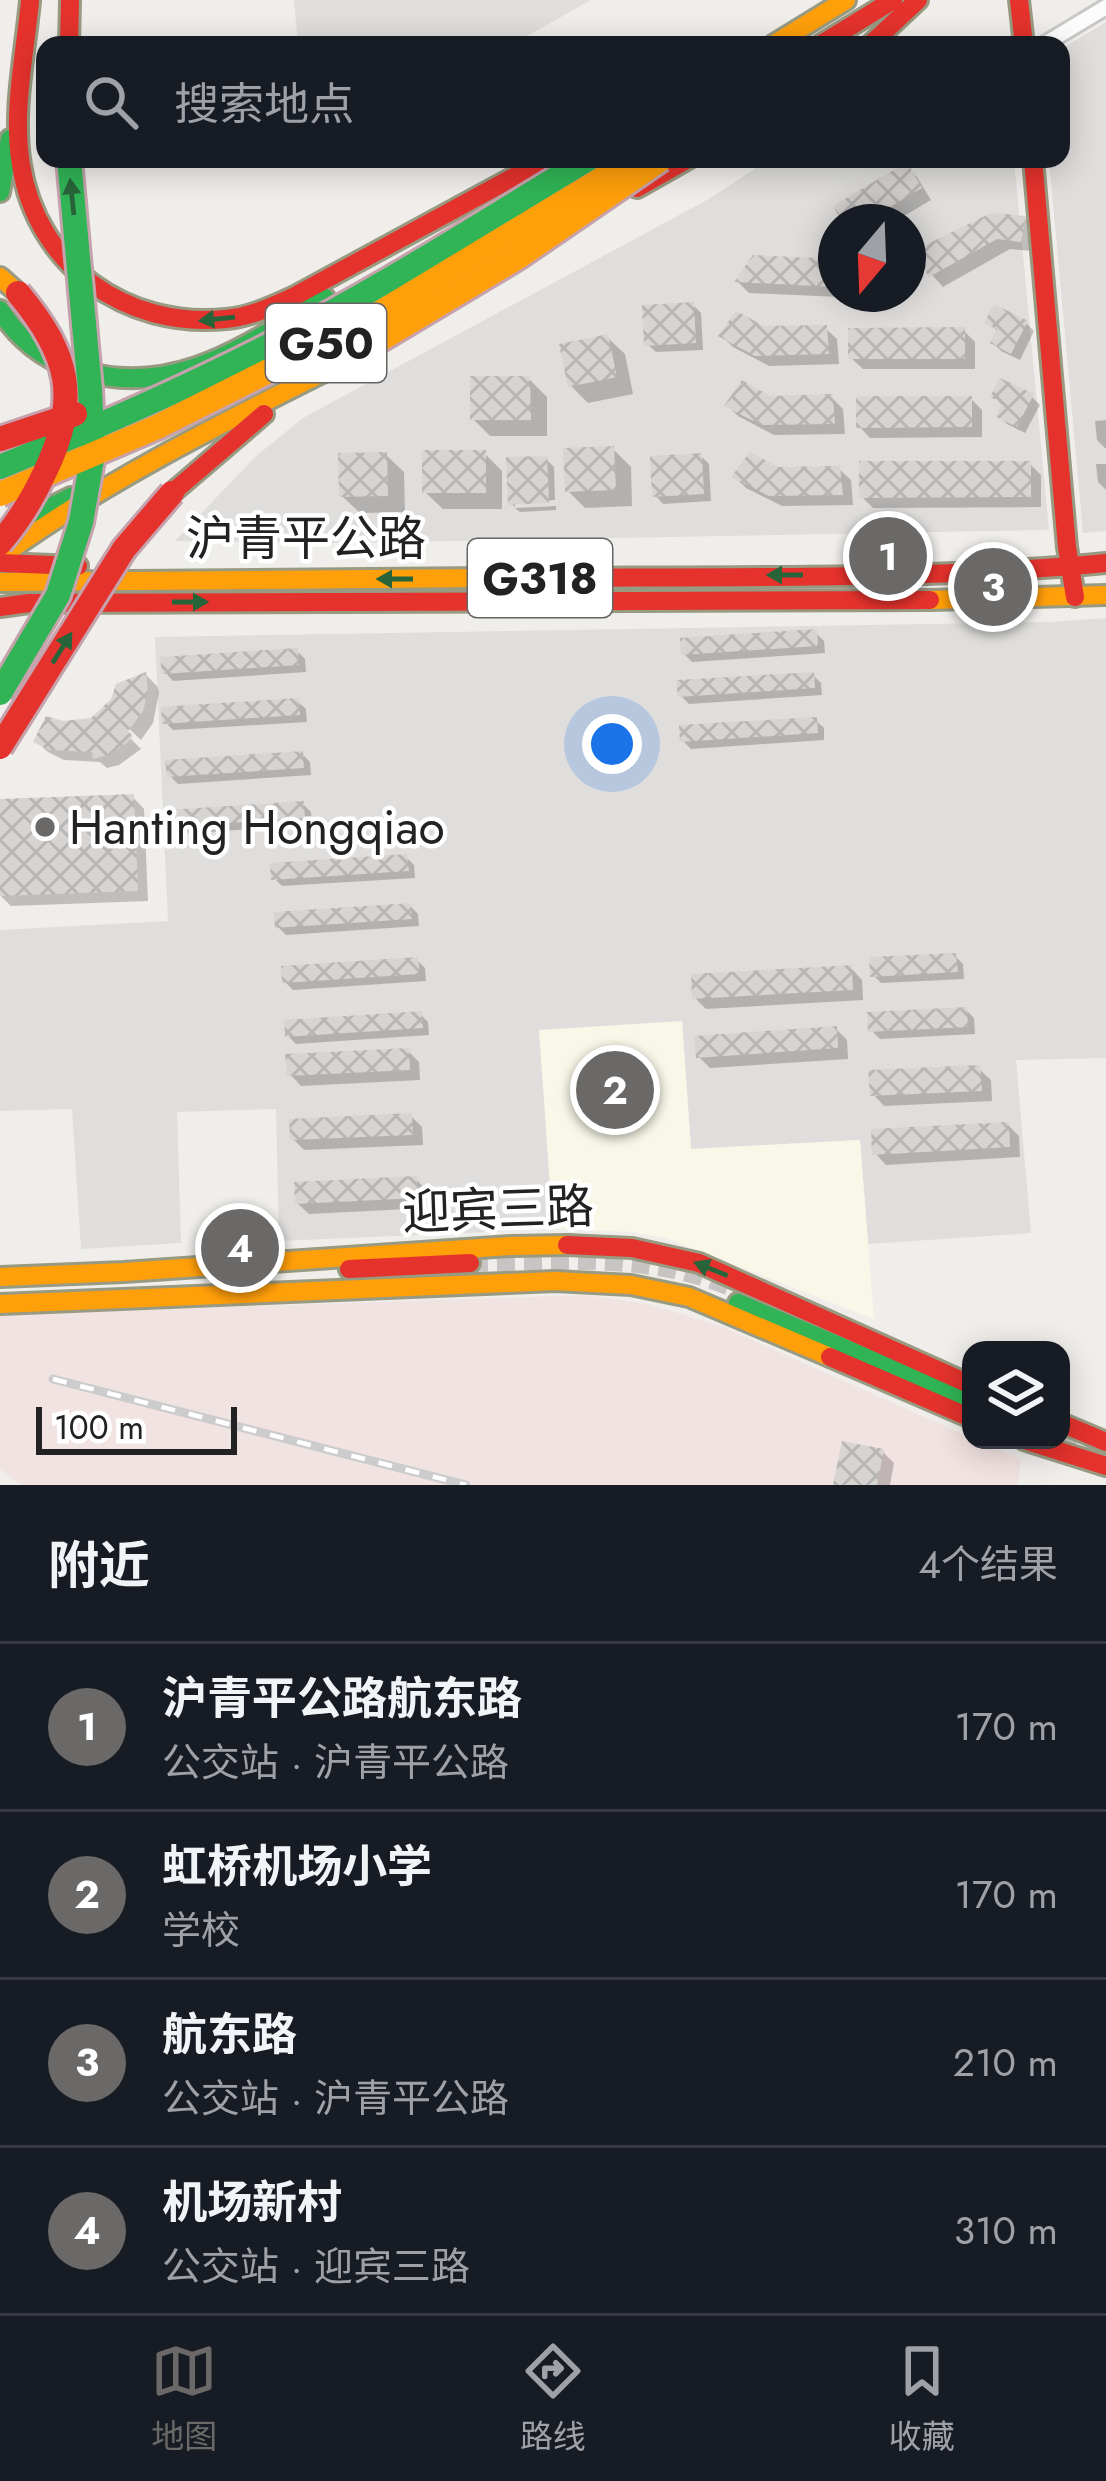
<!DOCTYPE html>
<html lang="zh">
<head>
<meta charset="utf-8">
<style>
  :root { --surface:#171b24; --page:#242831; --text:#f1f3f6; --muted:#9ea1a6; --line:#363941; --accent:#6a6968 }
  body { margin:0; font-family:Jost,"Noto Sans SC",sans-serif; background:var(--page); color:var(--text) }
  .controls { position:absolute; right:36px; bottom:36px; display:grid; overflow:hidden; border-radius:24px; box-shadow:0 6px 30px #0003 }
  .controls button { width:108px; height:108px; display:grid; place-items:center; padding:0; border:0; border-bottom:3px solid var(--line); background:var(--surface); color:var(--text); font:60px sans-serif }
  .compass { position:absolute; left:818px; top:204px; width:108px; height:108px; border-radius:50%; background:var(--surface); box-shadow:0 6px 30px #0003; rotate:199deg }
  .scale { position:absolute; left:36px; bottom:30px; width:201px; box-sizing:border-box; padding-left:12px; border:6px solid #222; border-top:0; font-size:33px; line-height:42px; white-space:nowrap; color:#222; -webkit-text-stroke:9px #fff; paint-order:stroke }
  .you { position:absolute; left:612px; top:744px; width:42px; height:42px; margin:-30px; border:9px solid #fff; border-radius:50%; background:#1a73e8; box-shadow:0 0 0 18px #1a73e833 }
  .badge { display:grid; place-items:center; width:78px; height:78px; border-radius:50%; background:var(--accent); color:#fff; font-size:39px; font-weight:700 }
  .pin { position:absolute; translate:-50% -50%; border:6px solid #fff; box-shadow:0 3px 12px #0006 }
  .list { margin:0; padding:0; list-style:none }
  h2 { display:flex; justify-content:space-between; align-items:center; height:156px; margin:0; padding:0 48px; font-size:51px }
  h2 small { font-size:39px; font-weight:400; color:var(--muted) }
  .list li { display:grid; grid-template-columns:78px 1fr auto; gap:36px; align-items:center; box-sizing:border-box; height:168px; padding:0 48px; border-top:3px solid var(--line) }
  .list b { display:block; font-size:45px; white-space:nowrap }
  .list p { margin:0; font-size:39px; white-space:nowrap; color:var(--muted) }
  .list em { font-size:39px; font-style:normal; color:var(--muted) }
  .icon { flex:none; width:66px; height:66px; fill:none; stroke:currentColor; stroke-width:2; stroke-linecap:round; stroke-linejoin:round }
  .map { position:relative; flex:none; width:1106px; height:1485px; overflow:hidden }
  .search { position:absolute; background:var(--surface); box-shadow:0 6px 30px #0003; left:36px; right:36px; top:36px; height:132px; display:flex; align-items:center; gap:30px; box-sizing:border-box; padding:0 42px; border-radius:24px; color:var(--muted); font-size:45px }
  .sheet { height:828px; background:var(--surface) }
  nav { display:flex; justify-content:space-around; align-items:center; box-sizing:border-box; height:168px; border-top:3px solid var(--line); background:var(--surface); font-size:33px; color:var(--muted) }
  nav a { display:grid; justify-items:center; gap:6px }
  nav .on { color:var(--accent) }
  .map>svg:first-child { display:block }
</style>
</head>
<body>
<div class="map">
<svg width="1106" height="1485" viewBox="0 0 1106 1485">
  <defs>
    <pattern id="building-cross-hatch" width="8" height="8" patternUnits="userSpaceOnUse" patternTransform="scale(3)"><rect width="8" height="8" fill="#d7d4d2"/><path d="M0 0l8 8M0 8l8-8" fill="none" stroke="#b8b6b4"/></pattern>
  </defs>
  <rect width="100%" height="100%" fill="#f0eeeb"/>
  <!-- residential -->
  <g fill="#dfdedc" fill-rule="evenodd">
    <path d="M294,0H591L511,45H298Z"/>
    <path d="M1106,22V531L1083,533L1049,159H1061V49Z"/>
    <path d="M770,159H1014L1049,530L344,543L175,541L255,457L303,418L707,200ZM836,222H908V294H836Z"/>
    <path d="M1106,618V1058L1016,1060L1031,1233L868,1244L860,1140L691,1149L682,1022L540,1031L553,1229L279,1241L276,1109L177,1112L181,1243L81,1249L72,1109L0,1111V930L168,921L155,637L1051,622Z"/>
  </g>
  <!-- commercial -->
  <path fill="#f1e3e1" d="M585,1295L648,1304L723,1327L1021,1460L1018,1485H21L0,1469V1315Z"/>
  <!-- education -->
  <path fill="#f8f7e8" d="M682,1021L691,1149L860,1140L874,1319L666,1238L632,1232L553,1229L539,1030Z"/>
  <!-- shadow -->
  <g fill="#0003">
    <path d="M906,166L917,177L931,200L894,222H846Z"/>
    <path d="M1025,218L1036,230L1031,251L1010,249L943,287L932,275L917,252Z"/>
    <path d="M836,262V294H861V298L749,293L738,282Z"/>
    <path d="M693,305L701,313L703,350L656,352L647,344Z"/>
    <path d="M988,323H1026L1034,331L1020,360L1001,351L993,343L999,332Z"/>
    <path d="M825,328L837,339L839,364L769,366L733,347L722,336L764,329Z"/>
    <path d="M963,330L975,342V369H863L851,358Z"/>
    <path d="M607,337L625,354L633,394L588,403L570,385Z"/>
    <path d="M529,379L547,397V436H490L473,419Z"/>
    <path d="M831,397L843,409L845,434L774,435L738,416L727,405L770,399Z"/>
    <path d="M994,397H1032L1040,405L1025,433L1007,424L999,416L1002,405Z"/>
    <path d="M971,399L982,410V437L870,438L859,426Z"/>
    <path d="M1106,420V448H1105L1097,440L1095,421Z"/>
    <path d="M613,449L631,467L632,506L585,508L568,491Z"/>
    <path d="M484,453L502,471V509H443L425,492Z"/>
    <path d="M386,455L404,472L405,512L360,513L342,496Z"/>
    <path d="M701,456L709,464L711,501L663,504L655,495Z"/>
    <path d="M546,459L554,467L555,500L515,502V507L511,504Z"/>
    <path d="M1030,464L1041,475V507L873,508L862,497Z"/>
    <path d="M1096,464H1106V490L1098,482Z"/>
    <path d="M839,469L851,480L853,505L782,506L746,488L735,477L778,470Z"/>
    <path d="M556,506V510L520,512L515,508Z"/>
    <path d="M816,633L824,641L825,653L692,662L684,654Z"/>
    <path d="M297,651L305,659L306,672L173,681L165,672Z"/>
    <path d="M146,675L157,686L159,693L153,723L141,740L119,719L115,723L141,749L119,765L107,768L100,762L64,760L48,752L36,741L63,724L92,720Z"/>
    <path d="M813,675L821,683L822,695L689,704L681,696Z"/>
    <path d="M297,701L306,709L307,722L173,730L165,722Z"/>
    <path d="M815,720L824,728V740L691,749L683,741Z"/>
    <path d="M302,754L310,762L311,775L178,784L169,775Z"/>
    <path d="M133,797L144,809L148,901L11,906L0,895V802Z"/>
    <path d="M303,804L311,812L312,825L179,834L171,826Z"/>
    <path d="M406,857L414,865L415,878L282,886L274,878Z"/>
    <path d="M410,906L418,914L419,926L286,935L278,927Z"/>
    <path d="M955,956L963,964L964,979L881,983L873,975Z"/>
    <path d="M417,960L425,968L426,981L293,990L285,982Z"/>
    <path d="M851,968L862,980L863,1000L706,1009L695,998Z"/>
    <path d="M966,1010L974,1018L975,1034L880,1039L871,1030Z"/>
    <path d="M420,1014L428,1022L429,1035L296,1044L288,1036Z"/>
    <path d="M836,1029L847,1040L848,1059L710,1068L699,1057Z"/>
    <path d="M408,1051L419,1062L420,1080L301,1086L290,1074Z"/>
    <path d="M979,1069L991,1080L992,1101L884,1106L873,1094Z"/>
    <path d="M411,1116L422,1127L423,1145L304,1150L293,1139Z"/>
    <path d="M1008,1125L1019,1136L1020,1157L886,1165L875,1153Z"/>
    <path d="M416,1179L427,1191L428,1208L309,1214L297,1203Z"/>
    <path d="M883,1452L894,1463L890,1485H836Z"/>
  </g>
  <!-- building -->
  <g fill="url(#building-cross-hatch)">
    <path d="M907,162L922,188L865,222H842L833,206Z"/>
    <path d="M991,213L1026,216L1021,242L997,239L929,277L913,251Z"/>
    <path d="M753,255L836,259V287L734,282Z"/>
    <path d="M694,302L696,343L644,346L642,305Z"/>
    <path d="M994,304L1028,321L1011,354L990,343L997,329L984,323Z"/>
    <path d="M736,311L764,326L827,325L829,354L755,356L718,336Z"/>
    <path d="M965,327V359H848V328Z"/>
    <path d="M608,334L617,377L568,387L559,344Z"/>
    <path d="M470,376H530L531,420H470Z"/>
    <path d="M1000,378L1034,394L1017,427L996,417L1002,403L990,397Z"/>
    <path d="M742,380L770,396L833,394L835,424L761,425L724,406Z"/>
    <path d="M856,396H972V427L856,428Z"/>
    <path d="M614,446L616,490L565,492L563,448Z"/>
    <rect x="422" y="450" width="64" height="43"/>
    <path d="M387,452L388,496L339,497L338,453Z"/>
    <path d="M750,452L778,467L840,466L843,495L769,496L731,477Z"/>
    <path d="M702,453L704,494L652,497L650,456Z"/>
    <path d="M547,456L549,503L508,505L506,457Z"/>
    <path d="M859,461H1031V497L859,498Z"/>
    <path d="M817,629L818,646L681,655L680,638Z"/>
    <path d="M298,648L299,665L162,674L160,657Z"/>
    <path d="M146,672L148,692L143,711L128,731L133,736L127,743L108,755L93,759L92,752L50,750L33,742L46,716L63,721L91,718L111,699L116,684Z"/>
    <path d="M814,672L815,688L678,697L676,680Z"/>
    <path d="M299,698L300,715L162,724L161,707Z"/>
    <path d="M817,717L818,733L680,742L679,725Z"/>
    <path d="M303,751L304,768L167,777L165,760Z"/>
    <path d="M134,794L138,891L0,896V799Z"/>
    <path d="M304,801L305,818L168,827L167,810Z"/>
    <path d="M407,854L409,871L271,880L270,863Z"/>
    <path d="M411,903L412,919L275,928L274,912Z"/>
    <path d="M956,953L958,972L870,977L869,957Z"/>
    <path d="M418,957L420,974L282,983L281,966Z"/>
    <path d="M852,965L853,990L692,999L691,974Z"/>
    <path d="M967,1007L968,1027L868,1032L867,1012Z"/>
    <path d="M422,1011L423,1028L285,1037L284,1020Z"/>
    <path d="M837,1026L838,1048L696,1058L694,1036Z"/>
    <path d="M409,1048L410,1070L287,1076L285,1054Z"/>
    <path d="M980,1065L982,1091L870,1096L868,1070Z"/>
    <path d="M412,1113L413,1135L290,1140L289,1119Z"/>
    <path d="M1009,1122L1010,1147L872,1155L871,1129Z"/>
    <path d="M417,1176L418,1198L295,1204L294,1182Z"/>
    <path d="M842,1441L884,1449L877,1485H833Z"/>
  </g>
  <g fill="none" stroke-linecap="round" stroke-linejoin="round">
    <!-- secondary-tunnel -->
    <g stroke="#c7c5c3" stroke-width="18" stroke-dasharray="18 9" stroke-linecap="butt">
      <path d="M470,1263C537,1262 608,1256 674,1270C734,1282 791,1315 846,1339"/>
      <path d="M1061,1434L1106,1453"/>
    </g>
    <defs>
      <path id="street" d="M1043,45L1106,7"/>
      <g id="fast">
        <path d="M0,192L10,139"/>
        <path d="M0,310C19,340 46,361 81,371C177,398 246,345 325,298"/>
        <path d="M15,525L71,497"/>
        <path d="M738,1303L971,1402"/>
      </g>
      <g id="slow">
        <path d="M773,45L846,0"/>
        <path d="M0,277L18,293"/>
        <path d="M0,557C105,481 220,424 336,366"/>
        <path d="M0,582L486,578"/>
        <path d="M930,600L1106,595"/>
        <path d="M0,1277L124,1272L511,1246L567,1245"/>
        <path d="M0,1304L555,1281L631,1285L689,1297L830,1357"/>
      </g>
      <g id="jam">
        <path d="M1019,0L1024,45"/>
        <path d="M30,1C25,55 12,112 21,165C37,266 126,329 226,319C250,317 273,306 295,296L547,159"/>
        <path d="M69,45L70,0"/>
        <path d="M820,45L893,0"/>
        <path d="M870,45L918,0"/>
        <path d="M1033,159L1067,547L1075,597"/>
        <path d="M637,188L688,159"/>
        <path d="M172,493L264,414"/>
        <path d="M0,563L78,566"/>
        <path d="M486,578C691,576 902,582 1106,563"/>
        <path d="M0,607L29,603L930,600"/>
        <path d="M567,1245L632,1248L699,1263L971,1385"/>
        <path d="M349,1269L470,1263"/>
        <path d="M830,1357L971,1418"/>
        <path d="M1061,1423L1106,1442"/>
        <path d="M1024,1440L1106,1466"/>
      </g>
    </defs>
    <!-- street casing -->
    <use href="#street" stroke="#c9c8c7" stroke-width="20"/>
    <!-- fast casing -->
    <use href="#fast" stroke="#999a82" stroke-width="24"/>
    <!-- slow casing -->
    <use href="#slow" stroke="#999a82" stroke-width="24"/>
    <!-- jam casing -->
    <use href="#jam" stroke="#999a82" stroke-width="24"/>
    <!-- street -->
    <use href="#street" stroke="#fdfcfc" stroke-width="14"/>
    <!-- fast -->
    <use href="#fast" stroke="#30b455" stroke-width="18"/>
    <!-- slow -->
    <use href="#slow" stroke="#ff9f0a" stroke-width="18"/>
    <!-- jam -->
    <use href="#jam" stroke="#e5322d" stroke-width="18"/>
    <defs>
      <path id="rail" d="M53,1379L466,1485"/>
    </defs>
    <!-- rail casing -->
    <use href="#rail" stroke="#ccc" stroke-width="9"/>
    <!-- rail -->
    <use href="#rail" stroke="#fff" stroke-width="4.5" stroke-dasharray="14" stroke-linecap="butt"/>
    <defs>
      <g id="fast-bridge">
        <path d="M0,467C105,424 210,378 310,324C405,273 496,215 588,159"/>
        <path d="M0,693L58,595L81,522L93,454L90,390L69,159"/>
      </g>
      <g id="slow-bridge">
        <path d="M336,366L518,257L661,159"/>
        <path d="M0,494L157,427L358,326L635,159"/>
      </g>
      <g id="jam-bridge">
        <path d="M0,439L75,414"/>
        <path d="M0,543C19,521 33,498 45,472C80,399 70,355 18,293"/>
        <path d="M0,747L124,549L172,493"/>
      </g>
    </defs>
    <!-- fast-bridge casing -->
    <use href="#fast-bridge" stroke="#c5a2ac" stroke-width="30" stroke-linecap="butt"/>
    <!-- slow-bridge casing -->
    <use href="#slow-bridge" stroke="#c5a2ac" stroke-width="30" stroke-linecap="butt"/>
    <!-- jam-bridge casing -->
    <use href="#jam-bridge" stroke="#c5a2ac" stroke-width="30" stroke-linecap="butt"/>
    <!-- fast-bridge -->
    <use href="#fast-bridge" stroke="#30b455" stroke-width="24"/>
    <!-- slow-bridge -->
    <use href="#slow-bridge" stroke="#ff9f0a" stroke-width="24"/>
    <!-- jam-bridge -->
    <use href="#jam-bridge" stroke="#e5322d" stroke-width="24"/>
  </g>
  <!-- one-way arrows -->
  <defs><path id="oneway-solid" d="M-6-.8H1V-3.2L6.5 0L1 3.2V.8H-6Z" transform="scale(3)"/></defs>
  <g fill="#286439">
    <use href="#oneway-solid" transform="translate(72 197) rotate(-96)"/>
    <use href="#oneway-solid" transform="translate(217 319) rotate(174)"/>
    <use href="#oneway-solid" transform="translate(785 575) rotate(180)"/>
    <use href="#oneway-solid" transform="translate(395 579) rotate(180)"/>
    <use href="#oneway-solid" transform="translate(190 602)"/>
    <use href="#oneway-solid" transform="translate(62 648) rotate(-58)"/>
    <use href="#oneway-solid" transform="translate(711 1269) rotate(-158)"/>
  </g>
  <!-- markers -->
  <circle fill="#6a6968" stroke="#fff" stroke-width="4.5" cx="45" cy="827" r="12"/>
  <g text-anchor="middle" stroke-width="9" stroke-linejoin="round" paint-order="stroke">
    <!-- shield labels -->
    <g fill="#fff" stroke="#646464" stroke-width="3">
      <rect x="266" y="304" width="120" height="78" rx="9"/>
      <rect x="468" y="539" width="144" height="78" rx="9"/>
    </g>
    <g font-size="45" font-weight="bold" fill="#222">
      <text x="326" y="359">G50</text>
      <text x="540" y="594">G318</text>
    </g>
    <!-- street labels -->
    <g font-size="48" fill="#222" stroke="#fff">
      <text x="306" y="555">沪青平公路</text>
      <text transform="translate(498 1209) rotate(-2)" y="17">迎宾三路</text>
    </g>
    <!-- poi labels -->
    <g font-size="48" fill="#222" stroke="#fff" text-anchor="start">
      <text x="69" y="844">Hanting Hongqiao</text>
    </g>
  </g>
</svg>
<div class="controls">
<button><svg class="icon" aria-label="layers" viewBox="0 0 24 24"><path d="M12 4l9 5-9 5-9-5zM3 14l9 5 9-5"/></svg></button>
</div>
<svg class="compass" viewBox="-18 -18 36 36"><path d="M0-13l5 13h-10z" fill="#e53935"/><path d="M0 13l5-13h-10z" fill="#9ea1a6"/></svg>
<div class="scale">100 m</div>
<div class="you"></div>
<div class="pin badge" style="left:888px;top:556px">1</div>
<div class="pin badge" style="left:615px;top:1090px">2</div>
<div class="pin badge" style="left:993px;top:587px">3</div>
<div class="pin badge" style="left:240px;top:1248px">4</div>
<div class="search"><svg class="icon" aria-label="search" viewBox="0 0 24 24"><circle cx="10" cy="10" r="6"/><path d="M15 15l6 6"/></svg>搜索地点</div>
</div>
<section class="sheet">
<h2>附近<small>4个结果</small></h2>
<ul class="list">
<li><span class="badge">1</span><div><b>沪青平公路航东路</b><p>公交站 · 沪青平公路</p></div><em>170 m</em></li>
<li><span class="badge">2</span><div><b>虹桥机场小学</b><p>学校</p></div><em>170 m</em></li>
<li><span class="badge">3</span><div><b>航东路</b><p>公交站 · 沪青平公路</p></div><em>210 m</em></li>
<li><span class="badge">4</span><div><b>机场新村</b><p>公交站 · 迎宾三路</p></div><em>310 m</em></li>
</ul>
</section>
<nav>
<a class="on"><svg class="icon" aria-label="map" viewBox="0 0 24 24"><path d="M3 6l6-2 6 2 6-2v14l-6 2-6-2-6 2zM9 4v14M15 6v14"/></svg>地图</a>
<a><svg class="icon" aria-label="directions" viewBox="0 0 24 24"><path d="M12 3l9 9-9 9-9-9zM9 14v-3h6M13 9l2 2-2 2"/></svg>路线</a>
<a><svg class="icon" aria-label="saved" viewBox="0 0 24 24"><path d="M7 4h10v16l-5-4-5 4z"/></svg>收藏</a>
</nav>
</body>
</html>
